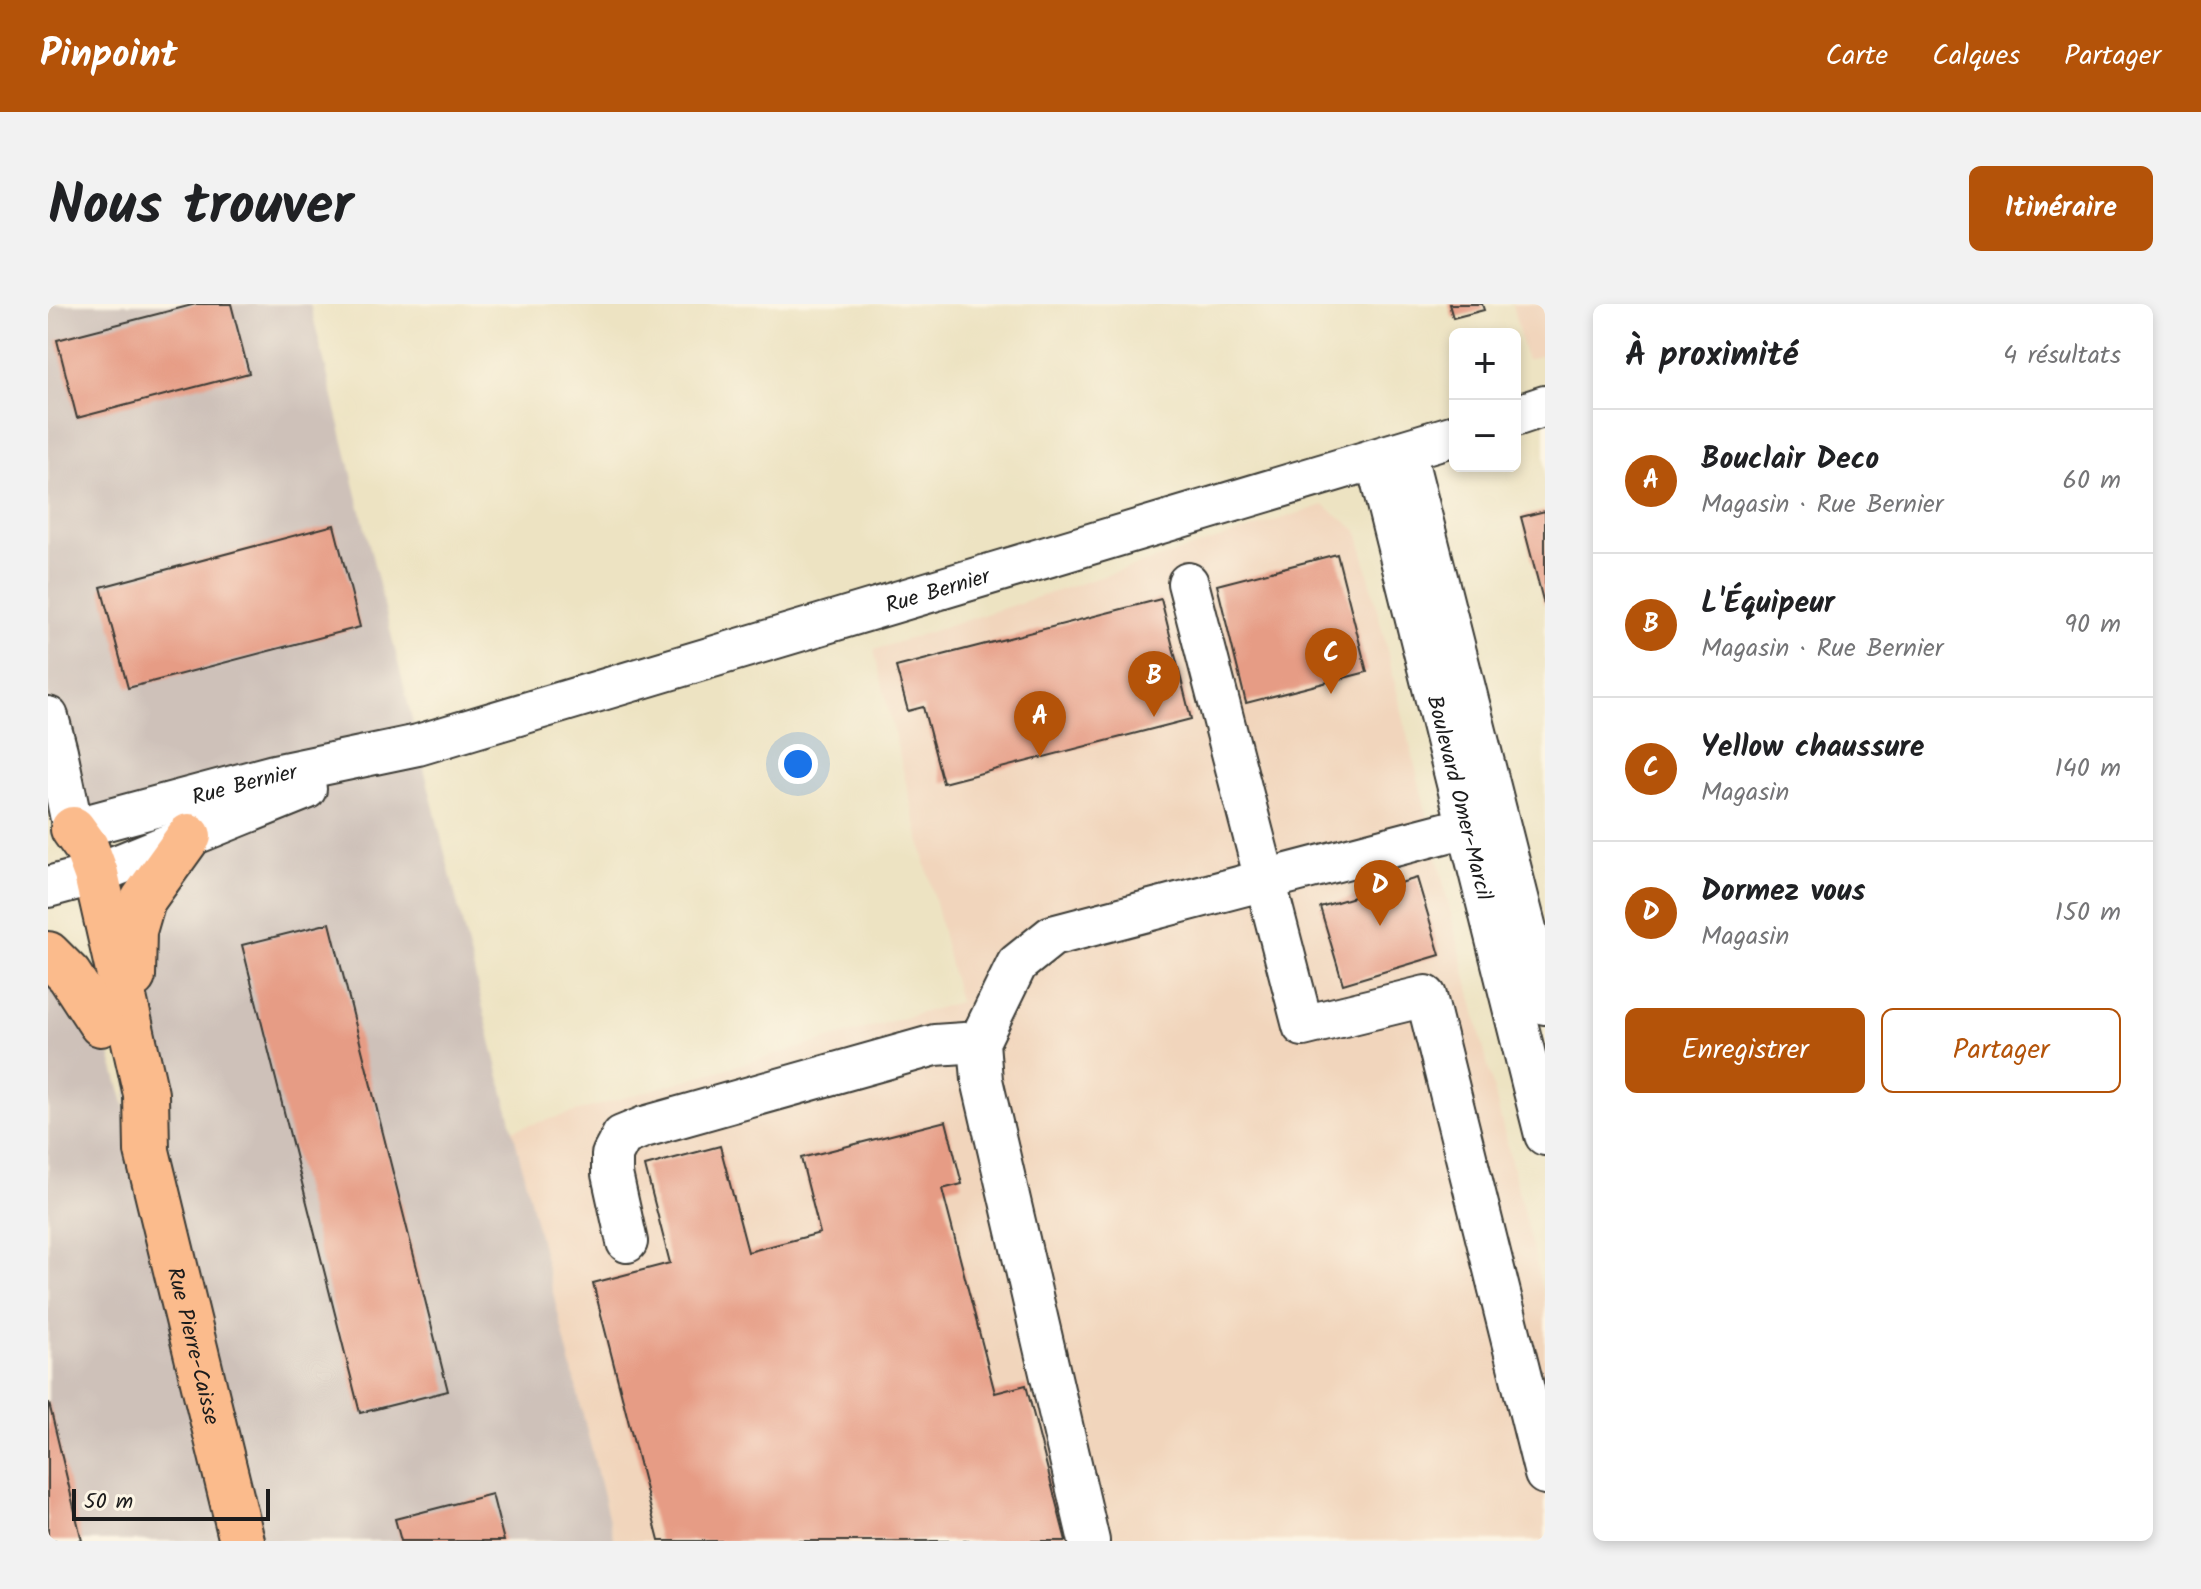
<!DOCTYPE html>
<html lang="fr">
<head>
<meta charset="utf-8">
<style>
  :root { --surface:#fff; --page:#f2f2f2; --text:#202124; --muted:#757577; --line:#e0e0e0; --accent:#b45309 }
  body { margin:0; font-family:Kalam,sans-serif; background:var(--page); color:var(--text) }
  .controls { position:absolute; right:24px; top:24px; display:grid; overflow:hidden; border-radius:12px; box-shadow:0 4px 12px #0003 }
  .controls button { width:72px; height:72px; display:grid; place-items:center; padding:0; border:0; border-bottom:2px solid var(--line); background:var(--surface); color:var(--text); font:40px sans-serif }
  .scale { position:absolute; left:24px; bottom:20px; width:198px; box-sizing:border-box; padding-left:8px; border:4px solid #1c1c1c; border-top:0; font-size:22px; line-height:28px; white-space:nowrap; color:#1c1c1c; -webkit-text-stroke:6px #fcf5e5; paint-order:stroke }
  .you { position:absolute; left:750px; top:460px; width:28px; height:28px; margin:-20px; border:6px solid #fff; border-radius:50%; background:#1a73e8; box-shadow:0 0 0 12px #1a73e833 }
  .badge { display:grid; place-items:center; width:52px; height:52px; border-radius:50%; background:var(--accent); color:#fff; font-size:26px; font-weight:700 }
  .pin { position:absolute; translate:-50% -66px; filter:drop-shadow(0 2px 4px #0008) }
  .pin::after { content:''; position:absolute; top:42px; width:28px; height:24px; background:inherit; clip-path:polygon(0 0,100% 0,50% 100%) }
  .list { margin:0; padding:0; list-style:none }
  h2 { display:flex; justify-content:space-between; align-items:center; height:104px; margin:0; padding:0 32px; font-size:34px }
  h2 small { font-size:26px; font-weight:400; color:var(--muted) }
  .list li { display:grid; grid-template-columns:52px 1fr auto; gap:24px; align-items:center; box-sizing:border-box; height:144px; padding:0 32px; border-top:2px solid var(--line) }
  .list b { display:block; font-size:30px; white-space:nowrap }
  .list p { margin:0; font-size:26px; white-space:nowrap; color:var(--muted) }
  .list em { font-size:26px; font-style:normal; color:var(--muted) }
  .actions { display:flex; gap:16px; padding:24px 32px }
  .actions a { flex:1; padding:18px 0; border:2px solid var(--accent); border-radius:12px; text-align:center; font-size:28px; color:var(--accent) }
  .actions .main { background:var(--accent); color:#fff }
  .map { position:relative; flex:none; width:1497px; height:1237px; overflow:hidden; border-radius:12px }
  header { display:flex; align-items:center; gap:48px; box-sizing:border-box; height:112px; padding:0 40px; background:var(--accent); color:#fff }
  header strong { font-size:38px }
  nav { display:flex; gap:44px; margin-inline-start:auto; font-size:28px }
  .intro { display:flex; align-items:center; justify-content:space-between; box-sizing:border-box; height:192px; padding:0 48px }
  h1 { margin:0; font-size:56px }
  .button { padding:20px 36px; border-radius:12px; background:var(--accent); color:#fff; font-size:28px; font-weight:700 }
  main { display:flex; gap:48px; padding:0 48px }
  aside { flex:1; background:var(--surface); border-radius:12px; box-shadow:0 4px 12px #0003 }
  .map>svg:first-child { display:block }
</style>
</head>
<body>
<header>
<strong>Pinpoint</strong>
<nav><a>Carte</a><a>Calques</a><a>Partager</a></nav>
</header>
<div class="intro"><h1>Nous trouver</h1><a class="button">Itinéraire</a></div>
<main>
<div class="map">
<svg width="1497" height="1237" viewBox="0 0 1497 1237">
  <rect width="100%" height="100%" fill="#fcf5e5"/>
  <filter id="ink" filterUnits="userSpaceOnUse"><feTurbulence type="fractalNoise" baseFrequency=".0125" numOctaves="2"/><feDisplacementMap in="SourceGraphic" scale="16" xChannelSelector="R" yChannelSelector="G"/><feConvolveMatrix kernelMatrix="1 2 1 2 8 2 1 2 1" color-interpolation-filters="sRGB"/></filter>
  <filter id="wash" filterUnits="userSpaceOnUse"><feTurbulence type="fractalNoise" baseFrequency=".006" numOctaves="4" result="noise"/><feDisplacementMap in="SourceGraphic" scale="32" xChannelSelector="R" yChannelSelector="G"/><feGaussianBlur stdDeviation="1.8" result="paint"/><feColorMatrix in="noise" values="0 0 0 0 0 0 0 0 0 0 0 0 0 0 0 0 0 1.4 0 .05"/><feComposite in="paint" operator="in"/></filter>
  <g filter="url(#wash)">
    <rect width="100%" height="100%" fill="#ede3c2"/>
    <!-- built -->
    <g fill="#f1d5bc">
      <path d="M1464,0H1497V50L1478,56Z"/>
      <path d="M1276,201L1310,227L1497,997V1237H566L464,826L911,698L826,346Z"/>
    </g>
    <!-- industrial -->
    <path fill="#cec1b9" d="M0,0H262L566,1237H0V650L53,720L78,805L86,627L141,532L364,443L25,525L0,423Z"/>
    <g id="blocks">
      <!-- building -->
      <g fill="#e69c85">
        <path d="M148,0H183L201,69L29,114L9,36Z"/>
        <path d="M1401,0H1434L1436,6L1405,14Z"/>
        <path d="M1497,207V300H1496L1473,213Z"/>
        <path d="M286,221L312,323L80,384L53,283Z"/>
        <path d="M1289,250L1319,368L1198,399L1169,281Z"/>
        <path d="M1113,295L1143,415L895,479L875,403L860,407L848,363Z"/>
        <path d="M1369,574L1392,651L1295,680L1272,603Z"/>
        <path d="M282,619L400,1087L312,1109L194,641Z"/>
        <path d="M898,817L914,880L894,885L947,1089L978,1081L1018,1237H611L545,979L622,959L597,862L672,842L700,948L772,929L753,854Z"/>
        <path d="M0,1099H1L34,1237H0Z"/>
        <path d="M444,1190L456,1237H353L347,1215Z"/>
      </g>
    </g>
  </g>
  <g filter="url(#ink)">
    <use href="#blocks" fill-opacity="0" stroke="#3b3a35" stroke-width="2"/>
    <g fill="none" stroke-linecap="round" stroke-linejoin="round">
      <defs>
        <g id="minor">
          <path d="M1467,112L1497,102"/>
          <path d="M1357,147L1497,700"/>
          <path id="s1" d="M1328,156L1497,831"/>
          <path d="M1140,279L1255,722L1378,692L1497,1170"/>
          <path id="s2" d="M0,413L9,447L25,525L226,471L370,441L1407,131"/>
          <path d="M0,583L48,570L258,485"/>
          <path d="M579,938L564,870V851L574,832L596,823L887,741L931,738"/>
          <path d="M1041,1237L934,776L931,738L969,660L1004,632L1419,523"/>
        </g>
        <g id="major">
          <path id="s3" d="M25,525L38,543L48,570L98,790L99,847L194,1237"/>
          <path d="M0,650L21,671L53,720"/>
          <path d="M85,672L86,627L95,596L141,532"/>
        </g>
      </defs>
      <!-- minor casing -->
      <use href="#minor" stroke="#3b3a35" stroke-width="44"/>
      <!-- major casing -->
      <use href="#major" stroke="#3b3a35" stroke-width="48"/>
      <!-- minor -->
      <use href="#minor" stroke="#fff" stroke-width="40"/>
      <!-- major -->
      <use href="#major" stroke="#fbbb8c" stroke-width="44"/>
    </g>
  </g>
  <g text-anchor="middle" stroke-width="6" stroke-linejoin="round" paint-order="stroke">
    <!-- street labels -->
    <g font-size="22" fill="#1c1c1c" stroke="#fcf5e5">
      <text dy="8" stroke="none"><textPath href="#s2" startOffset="1012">Rue Bernier</textPath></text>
      <text dy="8" stroke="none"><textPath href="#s2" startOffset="292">Rue Bernier</textPath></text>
      <text dy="8" stroke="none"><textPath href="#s1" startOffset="348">Boulevard Omer-Marcil</textPath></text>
      <text dy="8" stroke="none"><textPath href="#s3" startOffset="534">Rue Pierre-Caisse</textPath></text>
    </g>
  </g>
</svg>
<div class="controls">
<button>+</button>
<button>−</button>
</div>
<div class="scale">50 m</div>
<div class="you"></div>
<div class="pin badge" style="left:992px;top:453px">A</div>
<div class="pin badge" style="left:1106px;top:413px">B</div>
<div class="pin badge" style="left:1283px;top:390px">C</div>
<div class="pin badge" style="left:1332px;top:622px">D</div>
</div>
<aside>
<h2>À proximité<small>4 résultats</small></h2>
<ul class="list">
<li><span class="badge">A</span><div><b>Bouclair Deco</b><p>Magasin · Rue Bernier</p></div><em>60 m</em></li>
<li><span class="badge">B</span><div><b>L'Équipeur</b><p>Magasin · Rue Bernier</p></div><em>90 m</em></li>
<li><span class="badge">C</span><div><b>Yellow chaussure</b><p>Magasin</p></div><em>140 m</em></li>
<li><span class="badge">D</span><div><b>Dormez vous</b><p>Magasin</p></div><em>150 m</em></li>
</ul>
<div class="actions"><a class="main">Enregistrer</a><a>Partager</a></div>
</aside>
</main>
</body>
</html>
